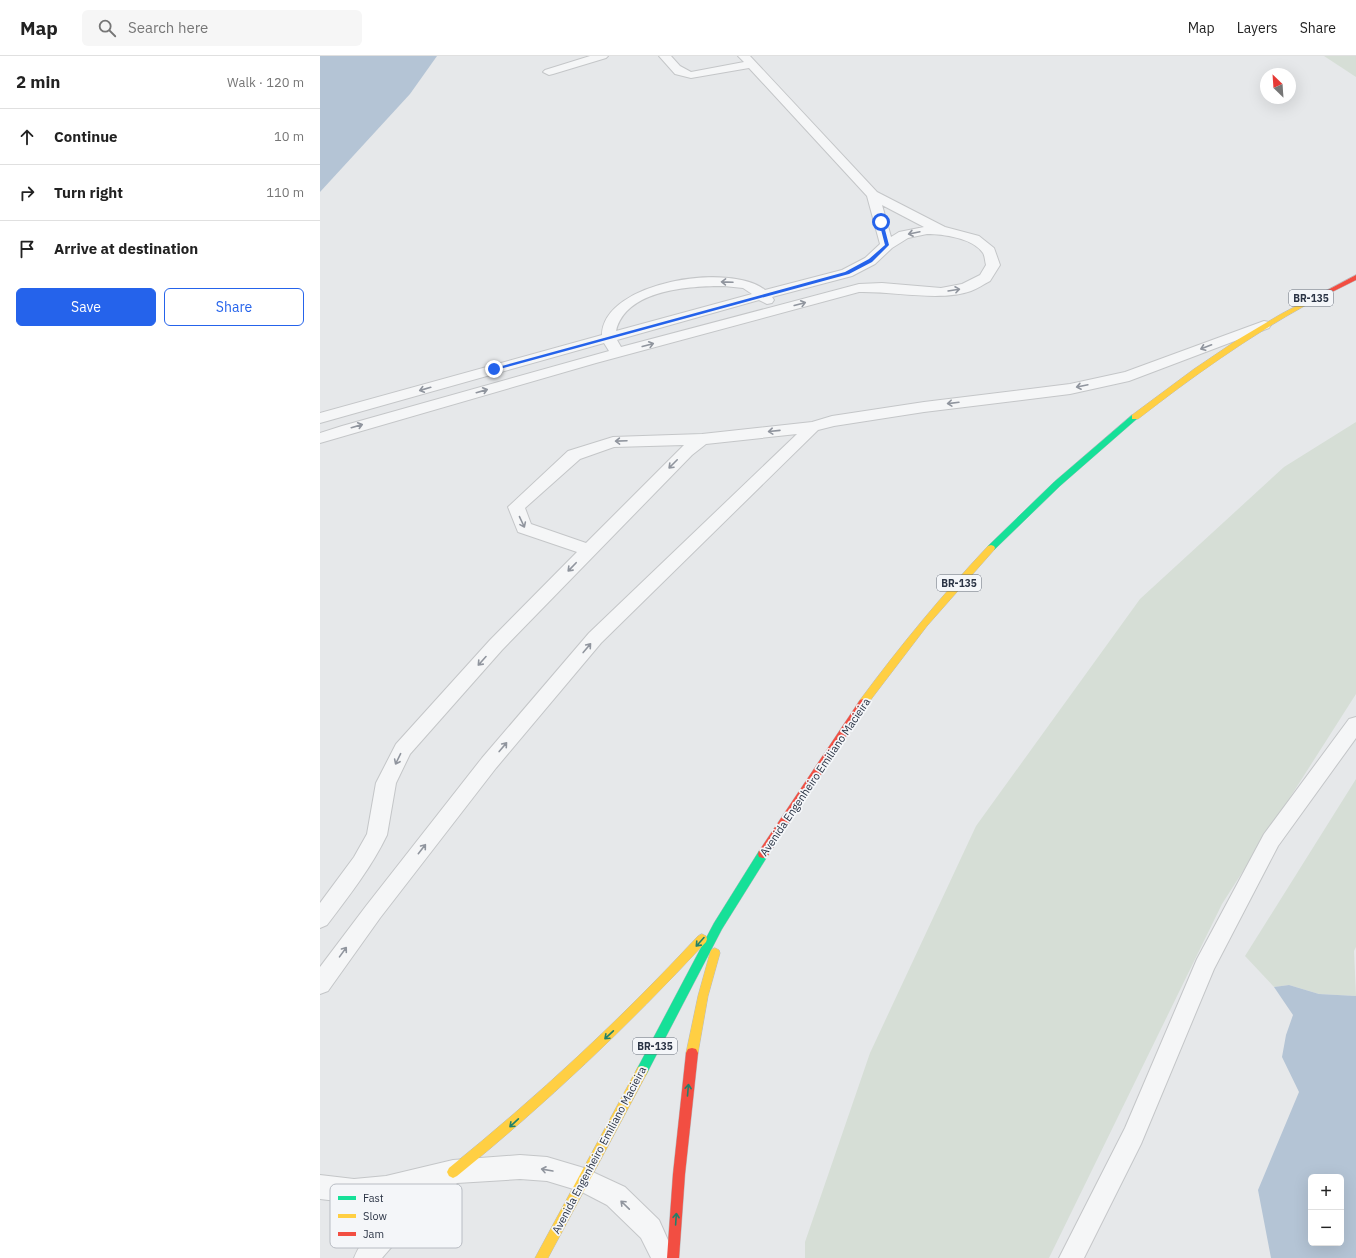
<!DOCTYPE html>
<html lang="en">
<head>
<meta charset="utf-8">
<style>
  :root { --surface:#fff; --page:#f6f6f6; --text:#222; --muted:#767676; --line:#e0e0e0; --accent:#2563eb }
  body { margin:0; font-family:"IBM Plex Sans",sans-serif; background:var(--page); color:var(--text) }
  .controls { position:absolute; right:12px; bottom:12px; display:grid; overflow:hidden; border-radius:6px; box-shadow:0 4px 16px #0002 }
  .controls button { width:36px; height:36px; display:grid; place-items:center; padding:0; border:0; border-bottom:1px solid var(--line); background:var(--surface); color:var(--text); font:20px sans-serif }
  .compass { position:absolute; left:940px; top:12px; width:36px; height:36px; border-radius:50%; background:var(--surface); box-shadow:0 4px 16px #0002; rotate:335deg }
  .stop { position:absolute; width:12px; height:12px; margin:-9px; border:3px solid #2563eb; border-radius:50%; background:#fff }
  .stop.end { background:#2563eb; border-color:#fff; box-shadow:0 1px 4px #0008 }
  .list { margin:0; padding:0; list-style:none }
  h2 { display:flex; justify-content:space-between; align-items:center; height:52px; margin:0; padding:0 16px; font-size:17px }
  h2 small { font-size:13px; font-weight:400; color:var(--muted) }
  .list li { display:grid; grid-template-columns:26px 1fr auto; gap:12px; align-items:center; box-sizing:border-box; height:56px; padding:0 16px; border-top:1px solid var(--line) }
  .list b { display:block; font-size:15px; white-space:nowrap }
  .list em { font-size:13px; font-style:normal; color:var(--muted) }
  .actions { display:flex; gap:8px; padding:12px 16px }
  .actions a { flex:1; padding:9px 0; border:1px solid var(--accent); border-radius:6px; text-align:center; font-size:14px; color:var(--accent) }
  .actions .main { background:var(--accent); color:#fff }
  .icon { flex:none; width:22px; height:22px; fill:none; stroke:currentColor; stroke-width:2; stroke-linecap:round; stroke-linejoin:round }
  .map { position:relative; flex:none; width:1036px; height:1202px; overflow:hidden }
  header { display:flex; align-items:center; gap:24px; box-sizing:border-box; height:56px; padding:0 20px; background:var(--surface); border-bottom:1px solid var(--line) }
  header strong { font-size:19px }
  nav { display:flex; gap:22px; margin-inline-start:auto; font-size:14px }
  .search { width:280px; height:36px; background:var(--page); display:flex; align-items:center; gap:10px; box-sizing:border-box; padding:0 14px; border-radius:6px; color:var(--muted); font-size:15px }
  main { display:flex }
  aside { flex:1; background:var(--surface) }
  .map>svg:first-child { display:block }
</style>
</head>
<body>
<header>
<strong>Map</strong>
<div class="search"><svg class="icon" aria-label="search" viewBox="0 0 24 24"><circle cx="10" cy="10" r="6"/><path d="M15 15l6 6"/></svg>Search here</div>
<nav><a>Map</a><a>Layers</a><a>Share</a></nav>
</header>
<main>
<aside>
<h2>2 min<small>Walk · 120 m</small></h2>
<ul class="list">
<li><svg class="icon" aria-label="ahead" viewBox="0 0 24 24"><path d="M12 20V5M6 11l6-6 6 6"/></svg><div><b>Continue</b></div><em>10 m</em></li>
<li><svg class="icon" aria-label="right" viewBox="0 0 24 24"><path d="M7 20v-9h11M14 6l5 5-5 5"/></svg><div><b>Turn right</b></div><em>110 m</em></li>
<li><svg class="icon" aria-label="arrive" viewBox="0 0 24 24"><path d="M6 21V4h12l-3 4 3 4H6"/></svg><div><b>Arrive at destination</b></div></li>
</ul>
<div class="actions"><a class="main">Save</a><a>Share</a></div>
</aside>
<div class="map">
<svg width="1036" height="1202" viewBox="0 0 1036 1202">
  <rect width="100%" height="100%" fill="#e6e8ea"/>
  <!-- green -->
  <g fill="#d6ded6">
    <path d="M1004,0H1036V21Z"/>
    <path d="M1036,366V638L902,848L729,1202H485V1186L550,997L656,770L820,543L964,411Z"/>
    <path d="M1036,723V891L1034,895L1036,940L999,938L969,929L954,931L925,900Z"/>
  </g>
  <!-- water -->
  <g fill="#b4c4d5" fill-rule="evenodd">
    <path d="M0,0H117L90,38L0,136Z"/>
    <path d="M969,929L999,938L1036,940V1202H951L938,1134L979,1036L962,1001L966,979L973,959L954,931ZM991,1121H1021V1187H991Z"/>
  </g>
  <g fill="none" stroke-linecap="round" stroke-linejoin="round">
    <defs>
      <g id="lane">
        <path d="M270,0H288L286,2L233,18L229,19L223,16L225,14Z"/>
        <path d="M339,0H351L360,10L371,16L424,6L418,0H430L557,136L625,171L659,180L674,192L680,209L670,225C664,228 657,233 651,235C621,246 572,235 539,236L276,307L0,387V377L22,370L289,295L284,287L0,367V357L282,279C283,225 412,206 445,234L522,214L545,202L560,188L547,140L429,12L371,22L355,18ZM562,149L604,171L579,176L571,181ZM607,178C623,178 653,182 663,197C665,200 665,206 666,209L660,219L642,228L621,232L562,227L539,228L301,291L297,284L439,244L447,248L452,247L454,244L452,241L532,220L555,208L572,192L588,182ZM404,230L423,232L432,238L296,275C306,233 370,230 404,230Z"/>
        <path d="M944,265L949,266L951,269L949,272L809,325L750,338L604,356L514,370L498,374L281,587L176,712L60,862L8,935L0,938V911L46,850L162,702L269,577L477,378L386,388L372,399L182,594L90,698L76,727L67,779C51,812 29,840 7,869L0,872V847L34,801L47,778L56,727L76,688L170,584L257,496L198,476L188,451L248,395L293,381L382,378L492,366L512,360L604,346L750,328L805,316ZM364,389L266,487L211,468L205,452L260,403L294,391Z"/>
        <path d="M1036,661V682L958,790L894,913L821,1088L764,1202H739L805,1072L877,903L944,778L1029,663Z"/>
        <path d="M200,1099L227,1101L264,1112L305,1131L339,1164L356,1202H331L321,1182L287,1149L260,1135L227,1125L200,1123L137,1127L82,1179L62,1202H34C44,1177 70,1156 90,1138L66,1144L34,1147L0,1143V1119L34,1123L66,1120L133,1104Z"/>
      </g>
      <g id="fast">
        <path d="M812,359H815L819,361L740,430L674,494H668L667,492L668,490L734,426Z"/>
        <path d="M443,794L447,795L448,798L447,801L402,873L326,1019L322,1020L318,1019L316,1015L318,1011L394,867L439,795Z"/>
      </g>
      <g id="slow">
        <path d="M986,245L988,246V248C928,281 872,321 818,363H812V359L874,313L917,284L961,258Z"/>
        <path d="M671,489L674,490L675,492L674,494L607,570L546,650H540L538,647L540,644C580,590 622,539 668,490Z"/>
        <path d="M382,878L386,880L387,883L386,886C308,970 226,1048 137,1120L133,1122L129,1120L127,1116L129,1112C218,1040 301,963 378,880Z"/>
        <path d="M395,892L399,894L400,897L388,940L378,997L376,1001L372,1002L368,1001L366,997L378,940L390,897L391,894Z"/>
        <path d="M322,1010L326,1011L328,1015L326,1019L228,1202H215L318,1011Z"/>
      </g>
      <g id="jam">
        <path d="M1036,219V224L986,249L983,247Z"/>
        <path d="M543,643L546,644L548,647L546,650L447,801L443,802L439,801L438,798L439,795L540,644Z"/>
        <path d="M372,992L376,993L378,997L365,1118L359,1202H347L353,1118L366,997L368,993Z"/>
      </g>
    </defs>
    <!-- lane casing -->
    <use href="#lane" stroke="#c4c6c8" stroke-width="2"/>
    <!-- fast casing -->
    <use href="#fast" stroke="#b8bbbf" stroke-width="1"/>
    <!-- slow casing -->
    <use href="#slow" stroke="#b8bbbf" stroke-width="1"/>
    <!-- jam casing -->
    <use href="#jam" stroke="#b8bbbf" stroke-width="1"/>
    <!-- lane -->
    <use href="#lane" fill="#f5f6f7" fill-rule="evenodd"/>
    <!-- fast -->
    <use href="#fast" fill="#16e098" fill-rule="evenodd"/>
    <!-- slow -->
    <use href="#slow" fill="#ffcf43" fill-rule="evenodd"/>
    <!-- jam -->
    <use href="#jam" fill="#f24e42" fill-rule="evenodd"/>
  </g>
  <!-- one-way arrows -->
  <defs><path id="oneway-shaft" d="M-6 0H5M1.5-3L5.5 0L1.5 3" fill="none" stroke-width="1.6" stroke-linecap="round" stroke-linejoin="round"/></defs>
  <g stroke="#90959e">
    <use href="#oneway-shaft" transform="translate(594 177) rotate(168)"/>
    <use href="#oneway-shaft" transform="translate(407 226) rotate(-178)"/>
    <use href="#oneway-shaft" transform="translate(634 234) rotate(-9)"/>
    <use href="#oneway-shaft" transform="translate(480 248) rotate(-15)"/>
    <use href="#oneway-shaft" transform="translate(328 289) rotate(-15)"/>
    <use href="#oneway-shaft" transform="translate(886 291) rotate(159)"/>
    <use href="#oneway-shaft" transform="translate(762 330) rotate(168)"/>
    <use href="#oneway-shaft" transform="translate(105 333) rotate(164)"/>
    <use href="#oneway-shaft" transform="translate(162 335) rotate(-16)"/>
    <use href="#oneway-shaft" transform="translate(633 347) rotate(173)"/>
    <use href="#oneway-shaft" transform="translate(37 370) rotate(-16)"/>
    <use href="#oneway-shaft" transform="translate(454 375) rotate(174)"/>
    <use href="#oneway-shaft" transform="translate(301 385) rotate(178)"/>
    <use href="#oneway-shaft" transform="translate(353 408) rotate(135)"/>
    <use href="#oneway-shaft" transform="translate(202 466) rotate(65)"/>
    <use href="#oneway-shaft" transform="translate(252 511) rotate(134)"/>
    <use href="#oneway-shaft" transform="translate(267 592) rotate(-50)"/>
    <use href="#oneway-shaft" transform="translate(162 605) rotate(132)"/>
    <use href="#oneway-shaft" transform="translate(183 691) rotate(-50)"/>
    <use href="#oneway-shaft" transform="translate(78 703) rotate(116)"/>
    <use href="#oneway-shaft" transform="translate(102 793) rotate(-52)"/>
    <use href="#oneway-shaft" transform="translate(23 896) rotate(-54)"/>
    <use href="#oneway-shaft" transform="translate(227 1114) rotate(-170)"/>
    <use href="#oneway-shaft" transform="translate(305 1149) rotate(-136)"/>
  </g>
  <g stroke="#22816a">
    <use href="#oneway-shaft" transform="translate(380 886) rotate(132)"/>
    <use href="#oneway-shaft" transform="translate(289 979) rotate(137)"/>
    <use href="#oneway-shaft" transform="translate(368 1034) rotate(-85)"/>
    <use href="#oneway-shaft" transform="translate(194 1067) rotate(137)"/>
    <use href="#oneway-shaft" transform="translate(356 1163) rotate(-86)"/>
  </g>
  <!-- route -->
  <path fill="#2563eb" d="M561,165L563,166L569,189L552,206L529,218L176,314L171,313L525,216L549,203L565,189L559,166Z"/>
  <g text-anchor="middle" stroke-width="3.5" stroke-linejoin="round" paint-order="stroke">
    <!-- shield labels -->
    <g fill="#f4f6f9" stroke="#676e7b" stroke-width="1">
      <rect x="969" y="234" width="44" height="16" rx="3"/>
      <rect x="617" y="519" width="44" height="16" rx="3"/>
      <rect x="313" y="982" width="44" height="16" rx="3"/>
    </g>
    <g font-size="10" font-weight="bold" fill="#2b3445">
      <text x="991" y="246">BR-135</text>
      <text x="639" y="531">BR-135</text>
      <text x="335" y="994">BR-135</text>
    </g>
    <!-- street labels -->
    <g font-size="11" fill="#2b3445" stroke="#f4f6f9">
      <text transform="translate(495 721) rotate(-56)" y="4">Avenida Engenheiro Emiliano Macieira</text>
      <text transform="translate(279 1094) rotate(-62)" y="4">Avenida Engenheiro Emiliano Macieira</text>
    </g>
  </g>
  <!-- legend -->
  <rect x="10" y="1128" width="132" height="64" rx="6" fill="#f4f6f9" stroke="#b8bcc3" stroke-width="1"/>
  <rect x="18" y="1140" width="18" height="4" fill="#16e098"/>
  <rect x="18" y="1158" width="18" height="4" fill="#ffcf43"/>
  <rect x="18" y="1176" width="18" height="4" fill="#f24e42"/>
  <g font-size="11" fill="#2b3445">
    <text x="43" y="1146">Fast</text>
    <text x="43" y="1164">Slow</text>
    <text x="43" y="1182">Jam</text>
  </g>
</svg>
<div class="controls">
<button>+</button>
<button>−</button>
</div>
<svg class="compass" viewBox="-18 -18 36 36"><path d="M0-13l5 13h-10z" fill="#e53935"/><path d="M0 13l5-13h-10z" fill="#767676"/></svg>
<div class="stop" style="left:561px;top:166px"></div>
<div class="stop end" style="left:174px;top:313px"></div>
</div>
</main>
</body>
</html>
